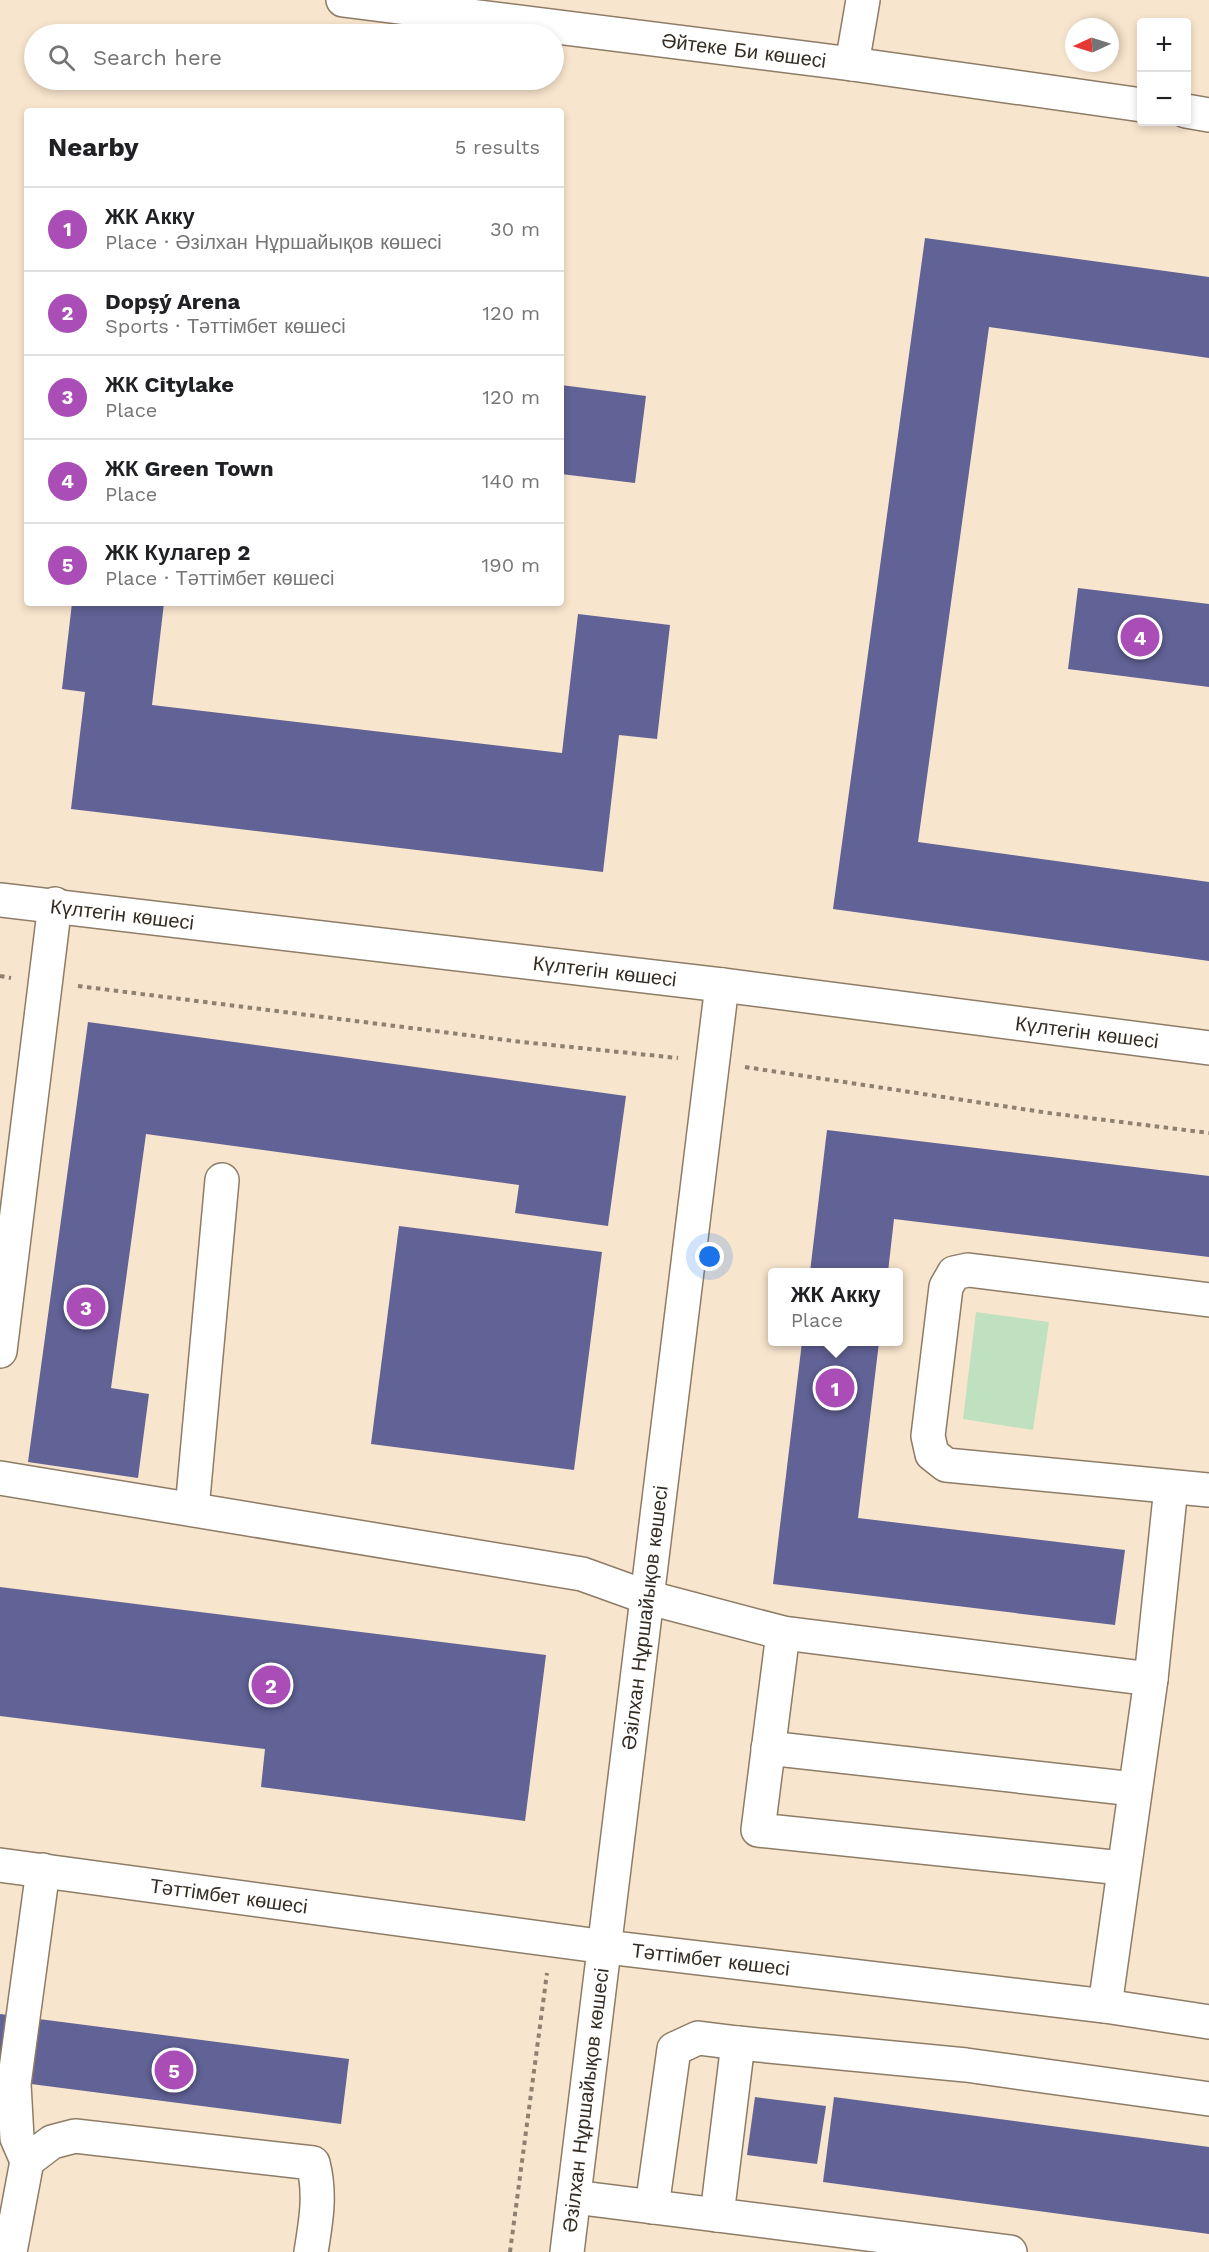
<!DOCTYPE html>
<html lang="en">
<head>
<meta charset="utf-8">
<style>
  :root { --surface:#fff; --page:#f6f6f6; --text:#202124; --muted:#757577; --line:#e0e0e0; --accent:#aa4db6 }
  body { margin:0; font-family:"Work Sans",sans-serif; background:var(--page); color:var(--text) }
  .controls { position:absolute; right:18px; top:18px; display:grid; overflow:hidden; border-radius:6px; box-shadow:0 3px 9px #0003 }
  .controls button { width:54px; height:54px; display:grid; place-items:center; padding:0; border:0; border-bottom:2px solid var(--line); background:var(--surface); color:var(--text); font:30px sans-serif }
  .compass { position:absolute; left:1065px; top:18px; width:54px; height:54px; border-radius:50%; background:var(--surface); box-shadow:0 3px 9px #0003; rotate:266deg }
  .you { position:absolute; left:710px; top:1257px; width:21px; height:21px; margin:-15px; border:4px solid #fff; border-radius:50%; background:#1a73e8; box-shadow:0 0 0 9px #1a73e833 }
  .badge { display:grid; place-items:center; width:39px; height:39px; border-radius:50%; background:var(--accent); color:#fff; font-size:20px; font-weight:700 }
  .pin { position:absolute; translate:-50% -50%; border:3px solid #fff; box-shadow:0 2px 6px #0006 }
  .popup { position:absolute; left:768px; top:1268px; width:135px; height:78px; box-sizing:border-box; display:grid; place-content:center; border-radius:6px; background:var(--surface); filter:drop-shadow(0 2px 4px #0005); font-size:20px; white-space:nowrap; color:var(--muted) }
  .popup b { font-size:22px; color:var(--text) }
  .popup::after { content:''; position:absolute; left:50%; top:100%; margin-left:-12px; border:12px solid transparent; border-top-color:var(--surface) }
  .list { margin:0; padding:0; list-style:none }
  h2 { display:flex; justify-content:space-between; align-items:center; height:78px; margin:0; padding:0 24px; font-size:26px }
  h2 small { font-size:20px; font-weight:400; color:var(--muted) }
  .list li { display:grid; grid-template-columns:39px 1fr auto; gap:18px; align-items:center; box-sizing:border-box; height:84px; padding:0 24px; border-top:2px solid var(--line) }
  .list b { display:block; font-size:22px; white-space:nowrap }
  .list p { margin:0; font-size:20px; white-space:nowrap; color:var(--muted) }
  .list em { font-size:20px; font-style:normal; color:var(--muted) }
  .icon { flex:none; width:33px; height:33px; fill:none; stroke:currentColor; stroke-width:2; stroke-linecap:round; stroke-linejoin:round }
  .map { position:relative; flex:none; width:1209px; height:2252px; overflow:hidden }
  .search { position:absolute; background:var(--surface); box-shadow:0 3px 9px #0003; left:24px; top:24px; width:540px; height:66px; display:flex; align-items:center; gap:15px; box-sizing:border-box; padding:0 21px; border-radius:33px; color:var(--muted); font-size:22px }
  .panel { position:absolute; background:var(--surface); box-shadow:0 3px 9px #0003; left:24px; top:108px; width:540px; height:498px; border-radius:6px }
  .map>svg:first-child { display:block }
</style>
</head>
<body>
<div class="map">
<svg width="1209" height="2252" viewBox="0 0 1209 2252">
  <rect width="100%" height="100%" fill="#f8e5cd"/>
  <!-- green -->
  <path fill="#c0e1c0" d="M976,1312L1049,1322L1033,1430L963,1419Z"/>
  <!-- building -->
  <g fill="#616295">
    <path d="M925,238L1209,277V358L989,327L918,842L1209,882V961L833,909Z"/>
    <path d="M561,385L646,396L635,483L561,474Z"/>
    <path d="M1078,588L1209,604V687L1068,669Z"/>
    <path d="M72,603H164L152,705L562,753L578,614L670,625L657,739L619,735L603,872L71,809L85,692L62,689Z"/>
    <path d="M88,1022L626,1096L608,1226L515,1213L519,1185L146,1134L111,1388L149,1394L138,1478L28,1462Z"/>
    <path d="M827,1130L1209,1176V1257L894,1219L888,1272H810Z"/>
    <path d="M399,1226L602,1252L574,1470L371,1444Z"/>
    <path d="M802,1342H879L858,1518L1125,1550L1115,1625L773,1584Z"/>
    <path d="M0,1587L546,1655L525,1821L261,1787L265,1749L0,1716Z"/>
    <path d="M0,2014L349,2059L341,2124L0,2080Z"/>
    <path d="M755,2097L826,2106L817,2164L747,2155Z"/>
    <path d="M834,2097L1209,2147V2234L823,2182Z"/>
  </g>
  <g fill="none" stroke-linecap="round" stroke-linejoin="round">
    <defs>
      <g id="minor">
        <path id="s1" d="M343,0L852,64L1142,105"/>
        <path d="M852,64L863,0"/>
        <path d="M1186,111L1209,115"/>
        <path id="s2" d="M0,900L722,985L1209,1048"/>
        <path d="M1209,1300L968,1270L954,1273L946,1287L928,1436L932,1454L946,1465L1209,1490"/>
        <path d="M0,1351L55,904"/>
        <path d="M0,1478L582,1574L646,1597L783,1633L1151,1679"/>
        <path d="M192,1509L222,1180"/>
        <path d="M783,1633L758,1830L1122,1868"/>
        <path d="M768,1748L1134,1789"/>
        <path id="s3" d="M0,1865L606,1947L1105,2006L1209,2022"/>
        <path d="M1105,2006L1151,1679L1171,1487"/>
        <path d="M27,2161L17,2138L14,2084L43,1870"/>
        <path d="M574,2197L1010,2252"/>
        <path d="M652,2207L674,2049L698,2038L738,2043"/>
        <path d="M717,2215L738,2043L966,2065L1209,2099"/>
        <path d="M10,2252L27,2161L52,2142L75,2136L313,2163C321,2194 316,2221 311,2252"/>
        <path id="s4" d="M567,2252L722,985"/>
      </g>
    </defs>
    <!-- minor casing -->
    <use href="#minor" stroke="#8d7c66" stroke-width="36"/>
    <!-- path -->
    <g stroke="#8e8171" stroke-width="4" stroke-dasharray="4.5 4.5" stroke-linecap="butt">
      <path d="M0,976L11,978"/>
      <path d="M78,986L522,1042L678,1058"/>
      <path d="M745,1067L1049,1113L1209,1133"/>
      <path d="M510,2252L547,1973"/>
    </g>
    <!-- minor -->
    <use href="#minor" stroke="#fff" stroke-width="33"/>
  </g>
  <g text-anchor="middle" stroke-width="6" stroke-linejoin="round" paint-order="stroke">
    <!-- street labels -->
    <g font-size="20" fill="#352d24" stroke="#f8e5cd">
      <text dy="7" stroke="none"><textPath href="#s1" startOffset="404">Әйтеке Би көшесі</textPath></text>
      <text dy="7" stroke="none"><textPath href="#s2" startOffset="123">Күлтегін көшесі</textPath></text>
      <text dy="7" stroke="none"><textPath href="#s2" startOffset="609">Күлтегін көшесі</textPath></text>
      <text dy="7" stroke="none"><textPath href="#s2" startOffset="1095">Күлтегін көшесі</textPath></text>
      <text dy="7" stroke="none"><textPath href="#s4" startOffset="639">Әзілхан Нұршайықов көшесі</textPath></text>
      <text dy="7" stroke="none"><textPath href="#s3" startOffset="231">Тәттімбет көшесі</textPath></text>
      <text dy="7" stroke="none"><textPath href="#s3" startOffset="717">Тәттімбет көшесі</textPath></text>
      <text dy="7" stroke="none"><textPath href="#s4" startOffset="153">Әзілхан Нұршайықов көшесі</textPath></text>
    </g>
  </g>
</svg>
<div class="controls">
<button>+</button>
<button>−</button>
</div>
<svg class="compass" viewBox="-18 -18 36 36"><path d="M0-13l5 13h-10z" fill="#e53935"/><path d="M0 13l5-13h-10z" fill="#757577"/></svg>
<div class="you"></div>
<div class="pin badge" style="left:835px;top:1388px">1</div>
<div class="popup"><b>ЖК Акку</b>Place</div>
<div class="pin badge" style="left:271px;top:1685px">2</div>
<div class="pin badge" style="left:86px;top:1307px">3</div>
<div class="pin badge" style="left:1140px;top:637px">4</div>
<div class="pin badge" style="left:174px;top:2070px">5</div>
<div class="search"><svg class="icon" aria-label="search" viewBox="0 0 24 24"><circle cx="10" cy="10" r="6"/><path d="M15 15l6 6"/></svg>Search here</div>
<section class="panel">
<h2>Nearby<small>5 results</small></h2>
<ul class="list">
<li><span class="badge">1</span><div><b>ЖК Акку</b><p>Place · Әзілхан Нұршайықов көшесі</p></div><em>30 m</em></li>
<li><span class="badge">2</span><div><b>Dopșý Arena</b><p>Sports · Тәттімбет көшесі</p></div><em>120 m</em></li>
<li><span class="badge">3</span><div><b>ЖК Citylake</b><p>Place</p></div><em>120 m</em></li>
<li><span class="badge">4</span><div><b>ЖК Green Town</b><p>Place</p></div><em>140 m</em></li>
<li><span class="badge">5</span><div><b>ЖК Кулагер 2</b><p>Place · Тәттімбет көшесі</p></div><em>190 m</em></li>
</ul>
</section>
</div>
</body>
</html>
